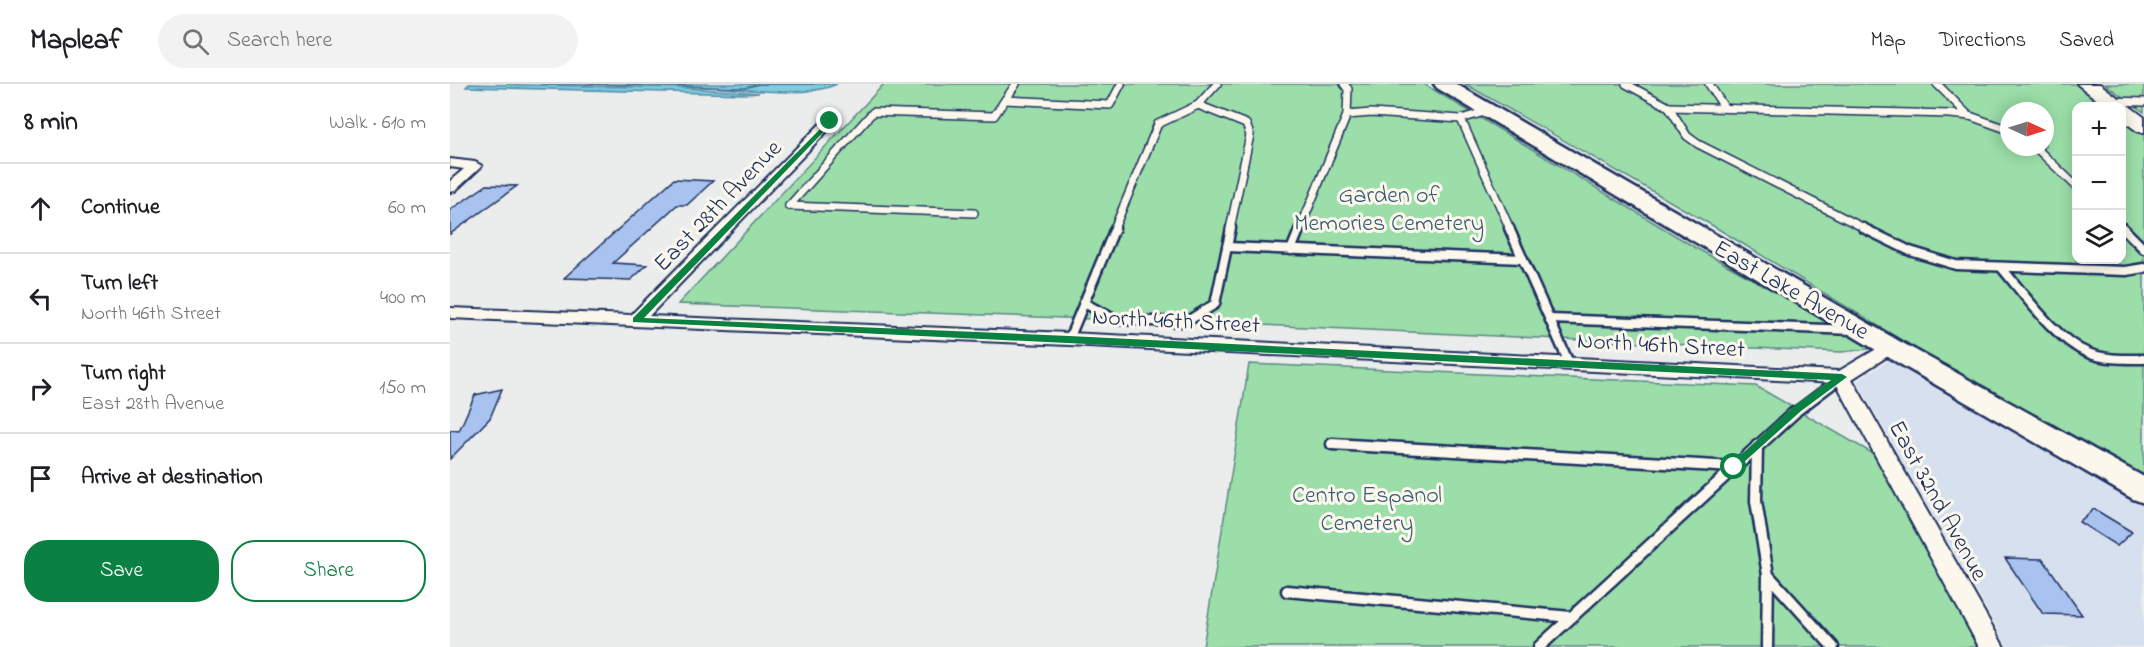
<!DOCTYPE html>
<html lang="en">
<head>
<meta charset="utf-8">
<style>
  :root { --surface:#fff; --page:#f2f2f2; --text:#202124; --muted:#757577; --line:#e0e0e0; --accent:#0b8043 }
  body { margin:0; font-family:"Indie Flower",sans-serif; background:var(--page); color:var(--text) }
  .controls { position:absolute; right:18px; top:18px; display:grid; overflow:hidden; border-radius:12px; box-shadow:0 3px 15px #0003 }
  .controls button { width:54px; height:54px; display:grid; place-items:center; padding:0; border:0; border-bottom:2px solid var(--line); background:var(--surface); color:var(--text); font:30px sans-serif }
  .compass { position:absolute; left:1550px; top:18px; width:54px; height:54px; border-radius:50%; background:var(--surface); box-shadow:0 3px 15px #0003; rotate:94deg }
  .stop { position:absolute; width:18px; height:18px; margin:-14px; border:4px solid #0b8043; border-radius:50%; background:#fff }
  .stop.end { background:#0b8043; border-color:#fff; box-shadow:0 2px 6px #0008 }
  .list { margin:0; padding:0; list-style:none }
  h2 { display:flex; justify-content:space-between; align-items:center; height:78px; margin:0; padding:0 24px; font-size:26px }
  h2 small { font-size:20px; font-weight:400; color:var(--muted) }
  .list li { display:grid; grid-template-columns:39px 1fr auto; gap:18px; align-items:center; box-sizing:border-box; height:90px; padding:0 24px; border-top:2px solid var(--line) }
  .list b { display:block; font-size:22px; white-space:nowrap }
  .list p { margin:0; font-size:20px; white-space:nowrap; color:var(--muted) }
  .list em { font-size:20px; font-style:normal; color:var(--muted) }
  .actions { display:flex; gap:12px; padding:18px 24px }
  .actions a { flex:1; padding:14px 0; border:2px solid var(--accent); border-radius:24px; text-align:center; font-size:21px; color:var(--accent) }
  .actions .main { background:var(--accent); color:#fff }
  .icon { flex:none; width:33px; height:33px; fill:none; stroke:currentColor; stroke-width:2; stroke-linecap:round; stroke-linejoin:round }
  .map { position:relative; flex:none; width:1694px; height:563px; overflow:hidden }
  header { display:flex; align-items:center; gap:36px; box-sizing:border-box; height:84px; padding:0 30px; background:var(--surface); border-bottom:2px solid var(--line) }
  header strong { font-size:28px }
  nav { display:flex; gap:33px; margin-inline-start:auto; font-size:21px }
  .search { width:420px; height:54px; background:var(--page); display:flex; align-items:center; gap:15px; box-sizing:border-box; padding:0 21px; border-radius:33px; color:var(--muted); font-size:22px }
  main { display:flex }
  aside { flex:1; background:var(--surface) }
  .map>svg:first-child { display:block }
</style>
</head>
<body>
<header>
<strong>Mapleaf</strong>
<div class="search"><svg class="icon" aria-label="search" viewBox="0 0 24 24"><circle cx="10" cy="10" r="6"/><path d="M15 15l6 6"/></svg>Search here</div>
<nav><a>Map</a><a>Directions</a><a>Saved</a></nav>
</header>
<main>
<aside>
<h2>8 min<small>Walk · 610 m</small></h2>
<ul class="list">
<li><svg class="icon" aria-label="ahead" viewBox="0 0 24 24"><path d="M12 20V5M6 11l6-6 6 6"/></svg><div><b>Continue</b></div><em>60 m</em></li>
<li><svg class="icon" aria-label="left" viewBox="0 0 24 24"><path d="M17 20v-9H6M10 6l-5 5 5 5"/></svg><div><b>Turn left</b><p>North 46th Street</p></div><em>400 m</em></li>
<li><svg class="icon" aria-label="right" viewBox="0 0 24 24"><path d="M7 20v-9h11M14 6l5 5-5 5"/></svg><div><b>Turn right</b><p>East 28th Avenue</p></div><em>150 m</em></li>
<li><svg class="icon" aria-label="arrive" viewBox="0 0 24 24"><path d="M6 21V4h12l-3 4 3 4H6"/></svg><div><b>Arrive at destination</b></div></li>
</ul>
<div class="actions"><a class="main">Save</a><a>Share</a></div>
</aside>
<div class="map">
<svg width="1694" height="563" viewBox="0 0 1694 563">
  <rect width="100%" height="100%" fill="#ebeded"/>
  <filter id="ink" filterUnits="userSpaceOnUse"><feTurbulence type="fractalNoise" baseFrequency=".0167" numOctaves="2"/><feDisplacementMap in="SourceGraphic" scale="12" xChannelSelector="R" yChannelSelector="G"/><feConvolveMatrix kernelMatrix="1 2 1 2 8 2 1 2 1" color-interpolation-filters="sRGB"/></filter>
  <g filter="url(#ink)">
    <!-- built -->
    <path fill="#d7e0ee" d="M1444,273L1694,416V563H1558L1407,297Z"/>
    <!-- green -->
    <g fill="#9bdea9" stroke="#5b8684" stroke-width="1.5" fill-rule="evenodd">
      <path d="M434,0H974L1246,164L1427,264L1391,268L833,242L228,220Z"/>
      <path d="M1015,0H1628L1657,22H1626V176H1672V33L1694,51V396L1476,271L1265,143ZM1559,27H1595V63H1559Z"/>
      <path d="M1655,0H1694V28Z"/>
      <path d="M799,280L1306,302L1434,376L1527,563H753Z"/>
    </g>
    <!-- water -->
    <g fill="#7eccdd" stroke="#568daa" stroke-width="1.5">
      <path d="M19,0L238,4L309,9L296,10L16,3Z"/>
      <path d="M90,0H387C352,16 282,3 242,2C191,0 141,1 90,0Z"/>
    </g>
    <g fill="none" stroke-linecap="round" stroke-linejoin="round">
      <!-- shore -->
      <path stroke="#436e91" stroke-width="1.5" d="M135,0L295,4L309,0H364"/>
    </g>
    <!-- building -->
    <g fill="#a9c3f0" stroke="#1b2f5e" stroke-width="1.5">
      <path d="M224,95L263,97L237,121H227L163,179L197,181L181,196L114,194Z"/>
      <path d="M37,101L67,102L0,150V126Z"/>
      <path d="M52,305L40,334L0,375V346L9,347L25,311Z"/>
      <path d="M1644,425L1682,448L1667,462L1629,438Z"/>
      <path d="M1555,474L1593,475L1632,531L1593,530Z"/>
    </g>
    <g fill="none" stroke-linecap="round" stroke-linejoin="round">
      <defs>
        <g id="lane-far2">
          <path d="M894,0L898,5L897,31"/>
          <path d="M1176,0L1219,23L1237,52L1248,60L1416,145"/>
          <path d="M1259,0L1274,23"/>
          <path d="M1487,0L1519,32"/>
          <path d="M555,16L660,21L671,0"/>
          <path d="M1663,17L1694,18"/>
          <path d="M748,21L796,40L800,51L780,145"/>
          <path d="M1219,23L1500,30L1520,32L1559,46"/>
          <path d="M1038,27L1011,35L1060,145"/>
          <path d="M1585,63L1626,102"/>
          <path d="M339,122L423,28L544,32L566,0"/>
          <path d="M339,122L524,129"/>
          <path d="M1672,143L1674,145"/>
          <path d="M664,145L708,40L748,21L767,0"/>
          <path d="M850,145L897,31L921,29L1011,35"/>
        </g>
        <g id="lane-far1">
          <path d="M1059,144L1119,279"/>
          <path d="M1413,144L1460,167L1506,181L1676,187L1694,184"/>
          <path d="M1673,144L1694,165"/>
          <path d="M777,163L1073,175"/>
          <path d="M841,166L850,144"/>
          <path d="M1551,183C1574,210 1605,255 1638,269C1655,276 1676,275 1694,275"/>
          <path d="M634,219L666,236L736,238L765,220L781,144"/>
          <path d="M1100,235L1404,246"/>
          <path d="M619,255L665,144"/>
          <path d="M1343,330L1392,293"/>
        </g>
        <g id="lane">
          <path d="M882,360L1284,383"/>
          <path d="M1307,362L1306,417L1318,491L1383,563"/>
          <path d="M837,507L1121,533"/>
          <path d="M1089,563L1345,328"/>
          <path d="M1317,563L1318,491"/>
        </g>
        <g id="street">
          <path d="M380,33L386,37L384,40L199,232L619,249L1389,287L1440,257L1446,259L1449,263L1446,267L1402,295L1554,563H1529L1386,299L619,261L0,234V224L181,231L376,34Z"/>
          <path d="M0,75L25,78L32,82L5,107L0,108V97L14,85L0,83Z"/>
        </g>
        <path id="secondary" d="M984,0H1006L1449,257L1694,393V419L1683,415L1431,269L987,4Z"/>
        <path id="primary" d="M1627,0H1650L1694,33V49L1687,47L1672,36V22H1655Z"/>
      </defs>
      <!-- lane-far2 casing -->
      <use href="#lane-far2" stroke="#1b2f5e" stroke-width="10"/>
      <!-- lane-far1 casing -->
      <use href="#lane-far1" stroke="#1b2f5e" stroke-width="13"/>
      <!-- lane casing -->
      <use href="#lane" stroke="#1b2f5e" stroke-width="15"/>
      <!-- street casing -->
      <use href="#street" stroke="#1b2f5e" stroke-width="4"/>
      <!-- secondary casing -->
      <use href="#secondary" stroke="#1b2f5e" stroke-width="5"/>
      <!-- primary casing -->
      <use href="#primary" stroke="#1b2f5e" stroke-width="4"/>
      <!-- lane-far2 -->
      <use href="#lane-far2" stroke="#fbf7ec" stroke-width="7"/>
      <!-- lane-far1 -->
      <use href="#lane-far1" stroke="#fbf7ec" stroke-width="8"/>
      <!-- lane -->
      <use href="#lane" stroke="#fbf7ec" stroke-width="10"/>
      <!-- street -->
      <use href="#street" fill="#fbf7ec" fill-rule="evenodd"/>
      <!-- secondary -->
      <use href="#secondary" fill="#fbf7ec" fill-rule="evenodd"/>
      <!-- primary -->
      <use href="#primary" fill="#fbf7ec" fill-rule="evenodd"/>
    </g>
  </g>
  <!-- route -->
  <path fill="#0b8043" d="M380,35L383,38L194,234L619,252L1392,290L1397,293L1351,327L1284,387L1281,386V380L1344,322L1381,296L183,238V234Z"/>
  <g text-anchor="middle" stroke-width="6" stroke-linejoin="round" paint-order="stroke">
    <!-- park labels -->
    <g font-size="24" fill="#3b5b71" stroke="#fbf7ec">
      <text x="939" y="118">Garden of<tspan x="939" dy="28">Memories Cemetery</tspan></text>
      <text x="917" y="418">Centro Espanol<tspan x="917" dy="28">Cemetery</tspan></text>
    </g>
    <!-- street labels -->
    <g font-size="24" fill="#1b2f5e" stroke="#fbf7ec">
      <text transform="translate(267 121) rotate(-46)" y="8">East 28th Avenue</text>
      <text transform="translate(1342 205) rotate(30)" y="8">East Lake Avenue</text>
      <text transform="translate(726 236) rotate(3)" y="8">North 46th Street</text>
      <text transform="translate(1211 260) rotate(3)" y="8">North 46th Street</text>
      <text transform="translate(1489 416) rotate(61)" y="8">East 32nd Avenue</text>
    </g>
  </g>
</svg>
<div class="controls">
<button>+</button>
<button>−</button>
<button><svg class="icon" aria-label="layers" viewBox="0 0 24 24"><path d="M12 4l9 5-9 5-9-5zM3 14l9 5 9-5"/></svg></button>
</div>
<svg class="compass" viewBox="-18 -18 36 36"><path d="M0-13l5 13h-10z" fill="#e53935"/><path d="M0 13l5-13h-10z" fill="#757577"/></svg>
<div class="stop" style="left:1284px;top:383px"></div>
<div class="stop end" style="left:380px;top:37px"></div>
</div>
</main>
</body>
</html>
